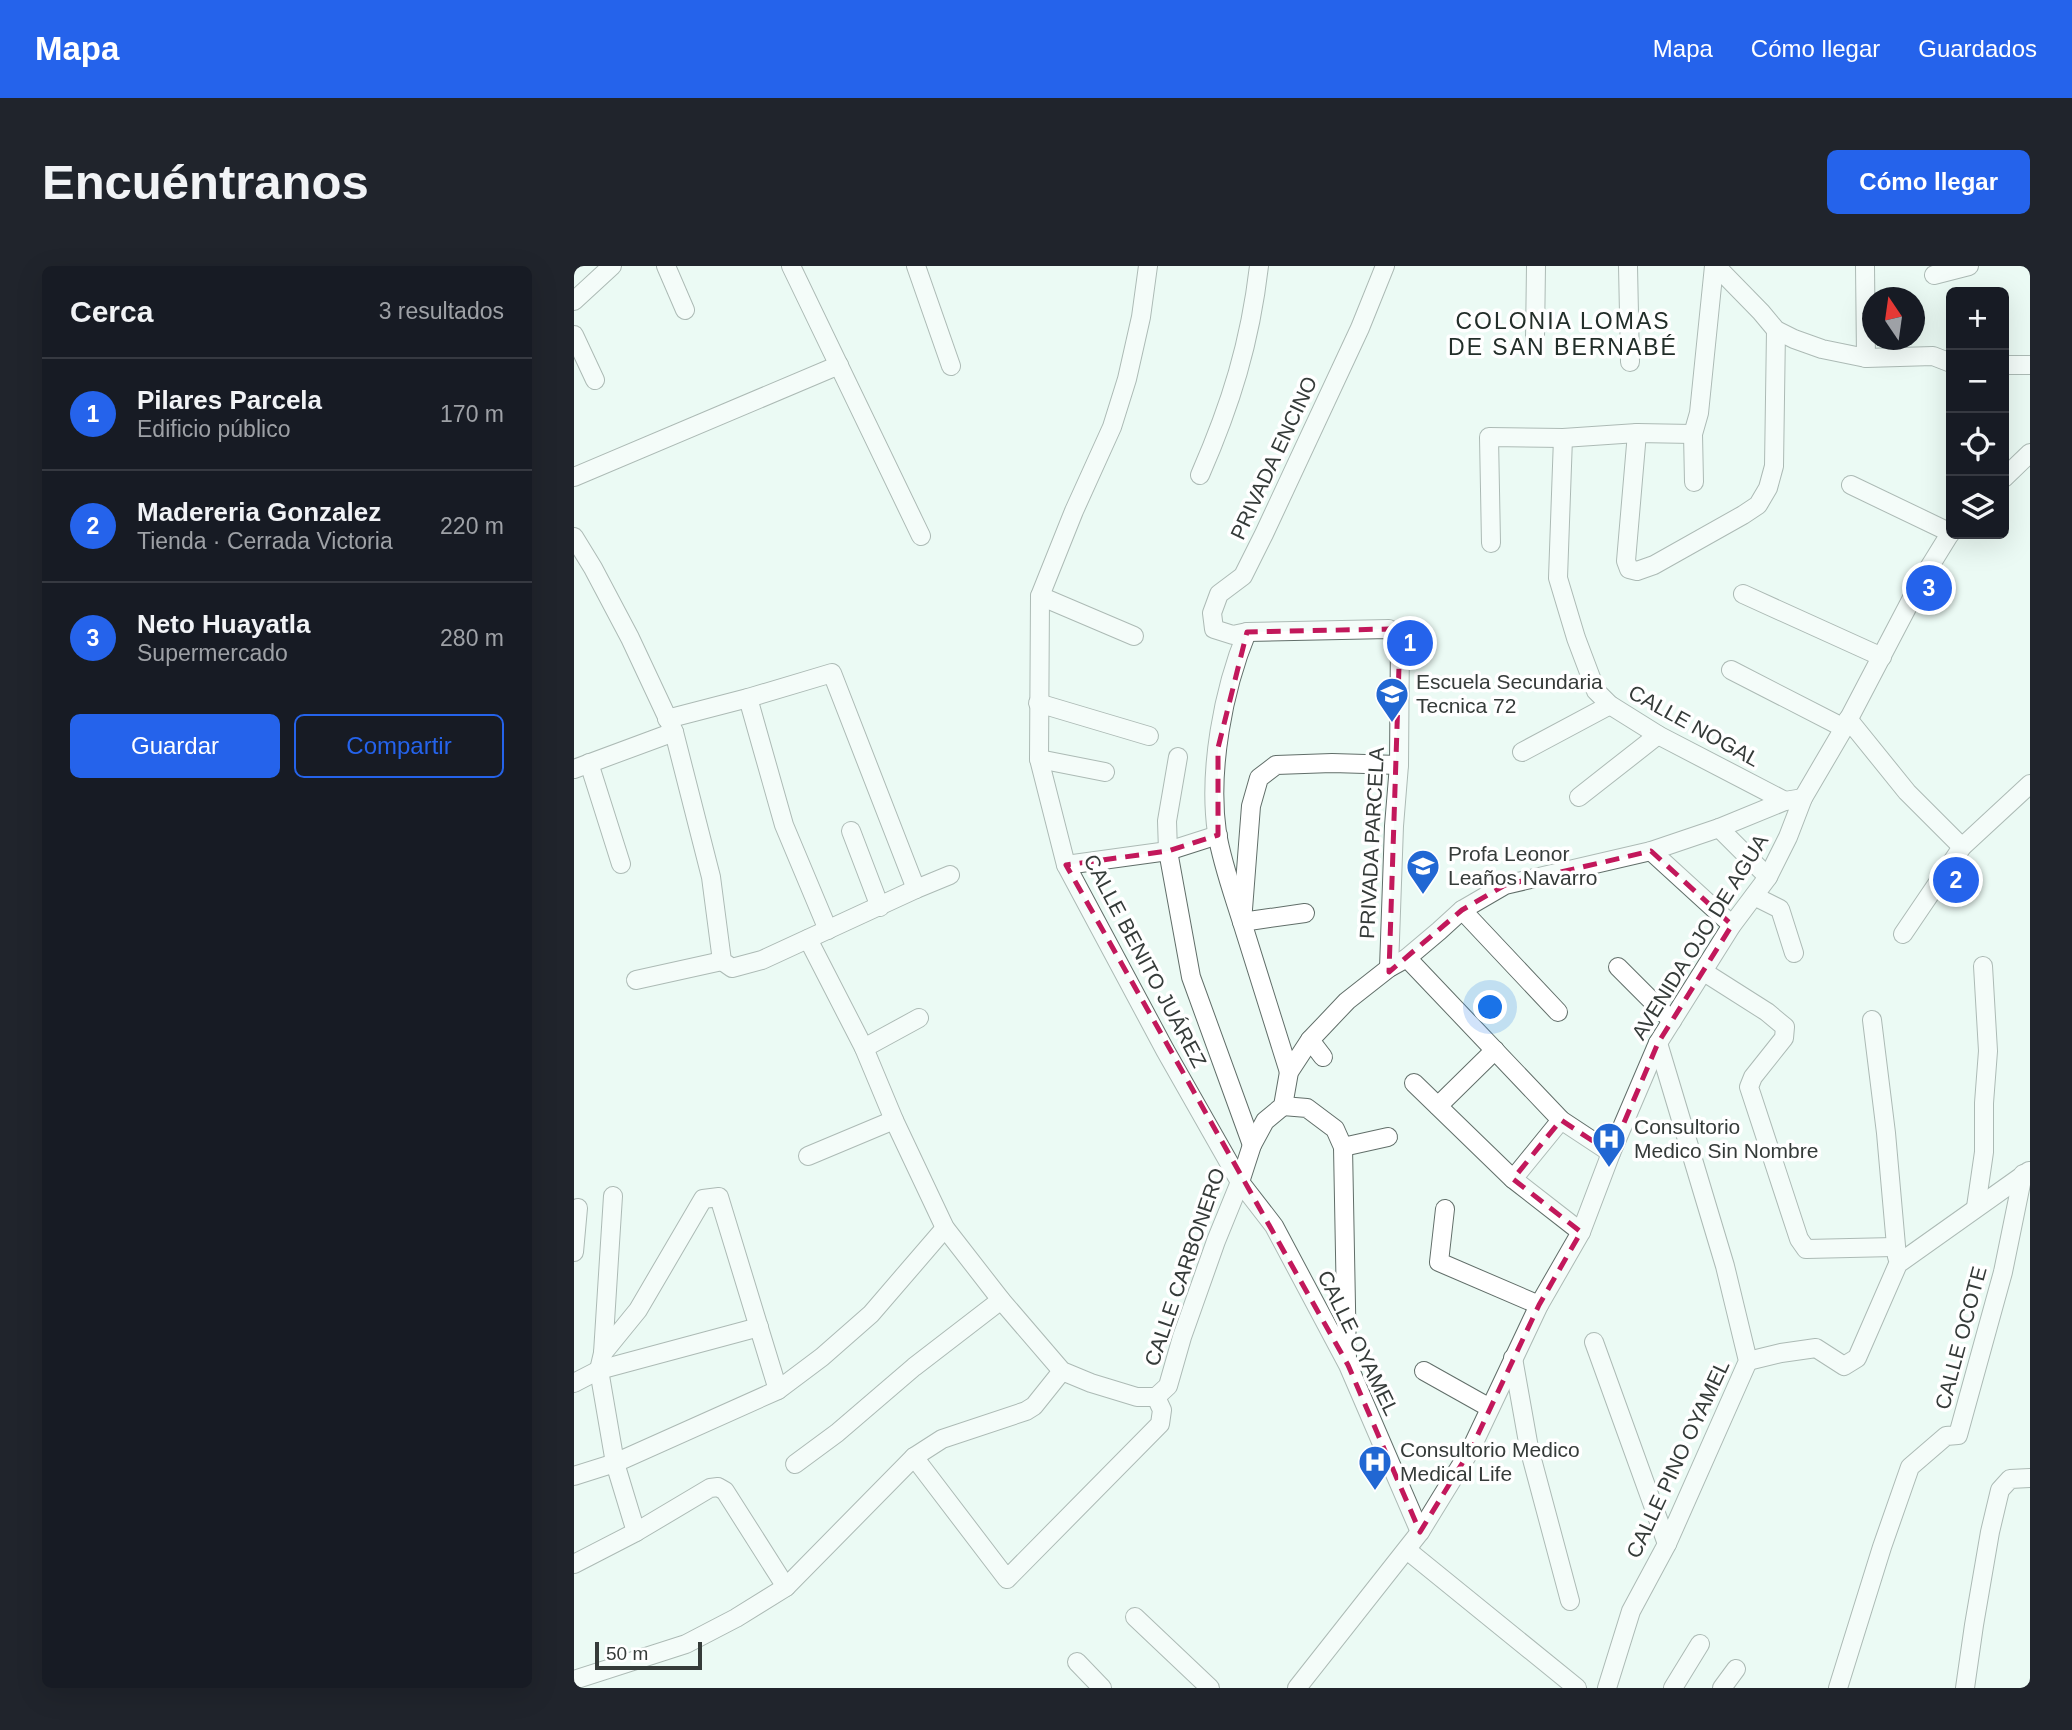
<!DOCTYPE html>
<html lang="es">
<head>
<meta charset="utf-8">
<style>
  :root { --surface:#171b24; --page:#20242c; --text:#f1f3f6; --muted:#9ea1a6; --line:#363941; --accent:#2563eb }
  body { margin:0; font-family:Helvetica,sans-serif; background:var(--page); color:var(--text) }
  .controls { position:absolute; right:21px; top:21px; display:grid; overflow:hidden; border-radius:10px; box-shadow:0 7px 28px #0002 }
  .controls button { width:63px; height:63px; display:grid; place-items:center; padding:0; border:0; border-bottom:2px solid var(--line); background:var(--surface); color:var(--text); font:35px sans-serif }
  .compass { position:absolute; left:1288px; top:21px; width:63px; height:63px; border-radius:50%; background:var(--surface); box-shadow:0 7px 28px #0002; rotate:347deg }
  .scale { position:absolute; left:21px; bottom:18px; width:107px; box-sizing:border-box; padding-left:7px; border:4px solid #353b39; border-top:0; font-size:19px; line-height:24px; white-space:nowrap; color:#353b39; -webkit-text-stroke:5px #fff; paint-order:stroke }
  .you { position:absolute; left:917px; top:742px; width:24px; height:24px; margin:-18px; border:5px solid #fff; border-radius:50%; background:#1a73e8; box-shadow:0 0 0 10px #1a73e833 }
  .badge { display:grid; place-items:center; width:46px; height:46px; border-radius:50%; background:var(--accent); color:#fff; font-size:23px; font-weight:700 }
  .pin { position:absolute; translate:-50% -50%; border:4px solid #fff; box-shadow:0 2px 7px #0006 }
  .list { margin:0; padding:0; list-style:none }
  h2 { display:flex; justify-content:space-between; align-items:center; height:91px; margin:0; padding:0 28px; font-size:30px }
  h2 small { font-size:23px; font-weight:400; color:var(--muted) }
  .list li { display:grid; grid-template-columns:46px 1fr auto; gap:21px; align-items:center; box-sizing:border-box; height:112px; padding:0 28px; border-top:2px solid var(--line) }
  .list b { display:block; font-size:26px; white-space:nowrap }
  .list p { margin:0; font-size:23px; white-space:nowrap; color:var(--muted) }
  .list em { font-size:23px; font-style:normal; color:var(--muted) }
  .actions { display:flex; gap:14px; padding:21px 28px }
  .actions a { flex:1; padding:16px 0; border:2px solid var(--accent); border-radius:10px; text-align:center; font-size:24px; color:var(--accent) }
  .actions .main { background:var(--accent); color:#fff }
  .icon { flex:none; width:38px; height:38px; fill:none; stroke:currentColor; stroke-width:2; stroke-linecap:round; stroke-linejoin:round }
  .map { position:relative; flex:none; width:1456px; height:1422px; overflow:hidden; border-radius:10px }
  header { display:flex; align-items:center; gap:42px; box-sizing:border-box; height:98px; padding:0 35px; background:var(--accent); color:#fff }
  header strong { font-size:33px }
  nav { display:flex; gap:38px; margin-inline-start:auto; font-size:24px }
  .intro { display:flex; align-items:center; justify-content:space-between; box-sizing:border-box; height:168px; padding:0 42px }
  h1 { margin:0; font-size:49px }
  .button { padding:18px 32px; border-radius:10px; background:var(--accent); color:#fff; font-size:24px; font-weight:700 }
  main { display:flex; gap:42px; padding:0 42px }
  aside { flex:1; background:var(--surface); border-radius:10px; box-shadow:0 7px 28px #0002 }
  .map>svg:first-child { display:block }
</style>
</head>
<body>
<header>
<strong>Mapa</strong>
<nav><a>Mapa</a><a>Cómo llegar</a><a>Guardados</a></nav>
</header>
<div class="intro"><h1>Encuéntranos</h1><a class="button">Cómo llegar</a></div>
<main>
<aside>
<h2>Cerca<small>3 resultados</small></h2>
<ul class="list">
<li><span class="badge">1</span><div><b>Pilares Parcela</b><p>Edificio público</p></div><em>170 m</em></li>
<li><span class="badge">2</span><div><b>Madereria Gonzalez</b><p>Tienda · Cerrada Victoria</p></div><em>220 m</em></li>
<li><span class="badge">3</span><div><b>Neto Huayatla</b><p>Supermercado</p></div><em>280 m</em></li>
</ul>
<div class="actions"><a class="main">Guardar</a><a>Compartir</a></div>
</aside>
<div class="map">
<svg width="1456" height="1422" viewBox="0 0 1456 1422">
  <defs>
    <pattern id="building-back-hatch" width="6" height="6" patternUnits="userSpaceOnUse" patternTransform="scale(1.75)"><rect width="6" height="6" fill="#185852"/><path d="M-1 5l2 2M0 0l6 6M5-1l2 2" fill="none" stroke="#3a6e69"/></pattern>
  </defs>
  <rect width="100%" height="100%" fill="#ebfaf4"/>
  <!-- building -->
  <path fill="url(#building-back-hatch)" d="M838,366L850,367V385L822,384L823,369H838Z"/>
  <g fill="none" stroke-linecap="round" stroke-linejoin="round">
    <defs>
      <g id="minor">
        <path d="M92,0L111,44"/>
        <path d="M217,0L347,270"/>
        <path d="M342,0L377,100"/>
        <path d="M574,0L567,51L553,113L538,161L500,245L466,330L465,493L492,599L591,784L666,916L700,960L774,1099L846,1266"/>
        <path d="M811,0L786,62L690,268L669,310L645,328L638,347L640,363L659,369L673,366L815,363L826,370L825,499L820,560L815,702"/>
        <path d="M1054,0L1056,96"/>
        <path d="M1142,0L1187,46L1202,64L1220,73L1248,83L1292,92L1359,90L1377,97"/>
        <path d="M1291,0L1292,92"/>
        <path d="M1360,9L1395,0"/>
        <path d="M0,35L38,0"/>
        <path d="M0,69L21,114"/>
        <path d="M961,72L962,0"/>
        <path d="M1430,99H1456"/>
        <path d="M1063,167L1052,295L1055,303L1063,305L1080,299L1169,249L1184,239L1194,222L1200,200L1202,64"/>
        <path d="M989,172L984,312L1002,372L1022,425L1036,439L1084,469L1211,535"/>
        <path d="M626,209C657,138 676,77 685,0"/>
        <path d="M0,211L265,99"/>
        <path d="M1430,212L1456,187"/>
        <path d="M1120,216L1119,168L1125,147L1140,0"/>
        <path d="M1277,219L1377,267"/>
        <path d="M0,271L19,302L56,372L100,466L137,611L148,695L158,702L188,694L342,623L376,609"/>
        <path d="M917,277L915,171L989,172L1063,167L1119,168"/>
        <path d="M1169,328L1308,391"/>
        <path d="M466,330L560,370"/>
        <path d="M673,366C649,424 634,505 643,567C648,597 659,627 668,656L731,647"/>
        <path d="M1157,404L1270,462"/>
        <path d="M174,432L210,559L254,664"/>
        <path d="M464,437L575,470"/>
        <path d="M93,453L174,432L258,407L342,623"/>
        <path d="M1274,453L1333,526L1388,581"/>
        <path d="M948,486L1036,439"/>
        <path d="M604,491L593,555L594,585L617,711L678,879"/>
        <path d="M465,493L531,506"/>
        <path d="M15,497L47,598"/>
        <path d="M0,503L100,466"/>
        <path d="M1005,531L1084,469"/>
        <path d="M1145,562L1194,611"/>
        <path d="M277,565L306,641"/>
        <path d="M1077,585L1158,659"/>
        <path d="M492,599L594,585L644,569"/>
        <path d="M1180,630L1206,643L1220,687"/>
        <path d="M888,644L984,746"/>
        <path d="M1329,668L1388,581L1456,518"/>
        <path d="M234,673L290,782L320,854L371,962L427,1034L488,1105L517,1117L563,1131H582L594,1120L608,1071L642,975L666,916L678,879L691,855L709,840L715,806L736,774L773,735L815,702L833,692L865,665L888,644L931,619L1077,585L1145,562L1211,535L1229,532"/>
        <path d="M833,692L987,854L1037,887"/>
        <path d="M1044,701L1098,755"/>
        <path d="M1130,706L1193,746L1211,761L1210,772L1179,811L1175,821L1225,973L1232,983L1320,981"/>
        <path d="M62,714L148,695"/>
        <path d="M1298,754L1312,867L1323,991"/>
        <path d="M736,774L749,791"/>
        <path d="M290,782L345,752"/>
        <path d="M715,806L668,656L677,540L685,512L702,499L758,497L825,499"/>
        <path d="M840,817L939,913L1007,966"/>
        <path d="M709,840L733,842L761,863L769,881L773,1093"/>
        <path d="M864,840L921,784"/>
        <path d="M769,881L814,871"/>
        <path d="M234,890L320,854"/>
        <path d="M939,913L987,854"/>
        <path d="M39,930L29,1087L25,1104L41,1197L62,1266"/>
        <path d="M1402,941L1410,886V837L1414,785L1409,700"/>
        <path d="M871,943L865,996L965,1039"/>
        <path d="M0,986L4,942"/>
        <path d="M1020,1076L1093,1278"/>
        <path d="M29,1087L64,1044L129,933L145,931L204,1124"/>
        <path d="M939,1092L955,1182L996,1335"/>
        <path d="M1174,1095L1207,1087L1242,1082L1270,1100L1283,1092L1324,998L1455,905"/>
        <path d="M850,1105L916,1142"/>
        <path d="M0,1117L25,1104L185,1061"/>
        <path d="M340,1191L433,1313L586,1158L588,1144L582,1131"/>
        <path d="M221,1198L263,1167L340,1101L427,1034"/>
        <path d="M0,1210L41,1197L204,1124L248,1091L297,1048L371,962"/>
        <path d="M833,1284L1003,1422"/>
        <path d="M0,1298L62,1266L136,1222L144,1221L151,1225L212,1321"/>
        <path d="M561,1351L636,1422"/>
        <path d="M503,1396L528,1422"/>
        <path d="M0,1414L112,1378L162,1352L212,1321L340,1191L368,1173L452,1145L460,1140L488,1105"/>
        <path d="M723,1422L846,1266L897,1183L965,1039L1007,966L1037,887L1084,777L1158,659L1194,611L1214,571L1229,532L1270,462L1348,313L1377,266"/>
        <path d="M1033,1422L1057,1345L1093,1278L1174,1095L1151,1000L1084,777"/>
        <path d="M1099,1422L1126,1378"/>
        <path d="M1148,1422L1162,1403"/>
        <path d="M1264,1422L1308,1281L1336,1201L1372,1170L1384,1169L1429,1006L1449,908"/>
        <path d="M1391,1422L1400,1359L1416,1266L1426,1224L1436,1213L1456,1212"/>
      </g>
    </defs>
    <!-- minor casing -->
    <use href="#minor" stroke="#616e69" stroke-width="20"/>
    <!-- minor -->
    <use href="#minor" stroke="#fff" stroke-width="18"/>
  </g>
  <!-- marked area -->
  <path d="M0 0H1456V1422H0ZM815,363L826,370L815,706L888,644L931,619L1077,585L1158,659L1084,777L1037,887L987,854L939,913L1007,966L965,1039L897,1183L846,1266L774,1099L492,599L594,585L644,569V482L673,366Z" fill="#ebfaf4" fill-opacity=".55" fill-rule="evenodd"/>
  <path fill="none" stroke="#c2185b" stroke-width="5" stroke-dasharray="14 9" stroke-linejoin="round" d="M815,363L826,370L815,706L888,644L931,619L1077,585L1158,659L1084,777L1037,887L987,854L939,913L1007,966L965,1039L897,1183L846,1266L774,1099L492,599L594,585L644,569V482L673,366Z"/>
  <!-- icons -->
  <defs>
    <symbol id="school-pin" viewBox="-11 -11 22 30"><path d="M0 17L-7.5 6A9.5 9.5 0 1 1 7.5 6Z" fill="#2167d3" stroke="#fff"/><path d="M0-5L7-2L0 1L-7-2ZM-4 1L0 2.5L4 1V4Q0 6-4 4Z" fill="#fff"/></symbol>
    <symbol id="hospital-pin" viewBox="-11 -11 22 30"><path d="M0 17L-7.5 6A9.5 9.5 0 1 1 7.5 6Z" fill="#2167d3" stroke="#fff"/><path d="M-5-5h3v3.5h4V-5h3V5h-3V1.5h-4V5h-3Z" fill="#fff"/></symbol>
  </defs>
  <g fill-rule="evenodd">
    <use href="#school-pin" x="799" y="409" width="38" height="52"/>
    <use href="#school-pin" x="830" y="581" width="38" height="52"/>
    <use href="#hospital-pin" x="1016" y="854" width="38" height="52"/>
    <use href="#hospital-pin" x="782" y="1177" width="38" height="52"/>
  </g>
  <g text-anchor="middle" stroke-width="7" stroke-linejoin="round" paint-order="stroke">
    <!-- street labels -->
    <g font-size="21" fill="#353b39" stroke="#fff">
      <text transform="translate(700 192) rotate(-65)" y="7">PRIVADA ENCINO</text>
      <text transform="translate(1120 460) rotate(29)" y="7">CALLE NOGAL</text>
      <text transform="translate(798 577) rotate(-87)" y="7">PRIVADA PARCELA</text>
      <text transform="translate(1126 671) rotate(-58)" y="7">AVENIDA OJO DE AGUA</text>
      <text transform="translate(571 695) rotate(62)" y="7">CALLE BENITO JUÁREZ</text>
      <text transform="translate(611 1001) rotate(-71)" y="7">CALLE CARBONERO</text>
      <text transform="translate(1387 1072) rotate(-75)" y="7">CALLE OCOTE</text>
      <text transform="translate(784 1077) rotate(64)" y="7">CALLE OYAMEL</text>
      <text transform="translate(1104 1193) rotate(-65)" y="7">CALLE PINO OYAMEL</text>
    </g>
    <!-- poi labels -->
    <g font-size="21" fill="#353b39" stroke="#fff" text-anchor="start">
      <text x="842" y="423">Escuela Secundaria<tspan x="842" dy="24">Tecnica 72</tspan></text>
      <text x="874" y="595">Profa Leonor<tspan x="874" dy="24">Leaños Navarro</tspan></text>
      <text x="1060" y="868">Consultorio<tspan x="1060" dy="24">Medico Sin Nombre</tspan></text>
      <text x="826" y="1191">Consultorio Medico<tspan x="826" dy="24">Medical Life</tspan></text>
    </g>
    <!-- neighbourhood labels -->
    <g font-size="23" letter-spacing="2" fill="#222e29" stroke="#fff">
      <text x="989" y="63">COLONIA LOMAS<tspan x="989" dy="26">DE SAN BERNABÉ</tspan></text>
    </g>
  </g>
</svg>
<div class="controls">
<button>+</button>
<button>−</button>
<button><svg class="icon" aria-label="locate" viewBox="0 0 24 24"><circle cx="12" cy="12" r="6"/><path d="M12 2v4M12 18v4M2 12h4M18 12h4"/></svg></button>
<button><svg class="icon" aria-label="layers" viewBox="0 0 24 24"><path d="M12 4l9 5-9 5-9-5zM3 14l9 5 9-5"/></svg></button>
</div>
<svg class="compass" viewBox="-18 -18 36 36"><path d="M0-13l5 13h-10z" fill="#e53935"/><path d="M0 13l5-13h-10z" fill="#9ea1a6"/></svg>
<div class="scale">50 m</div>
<div class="you"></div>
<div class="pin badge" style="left:836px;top:377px">1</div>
<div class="pin badge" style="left:1382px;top:614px">2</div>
<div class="pin badge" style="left:1355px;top:322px">3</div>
</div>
</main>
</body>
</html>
